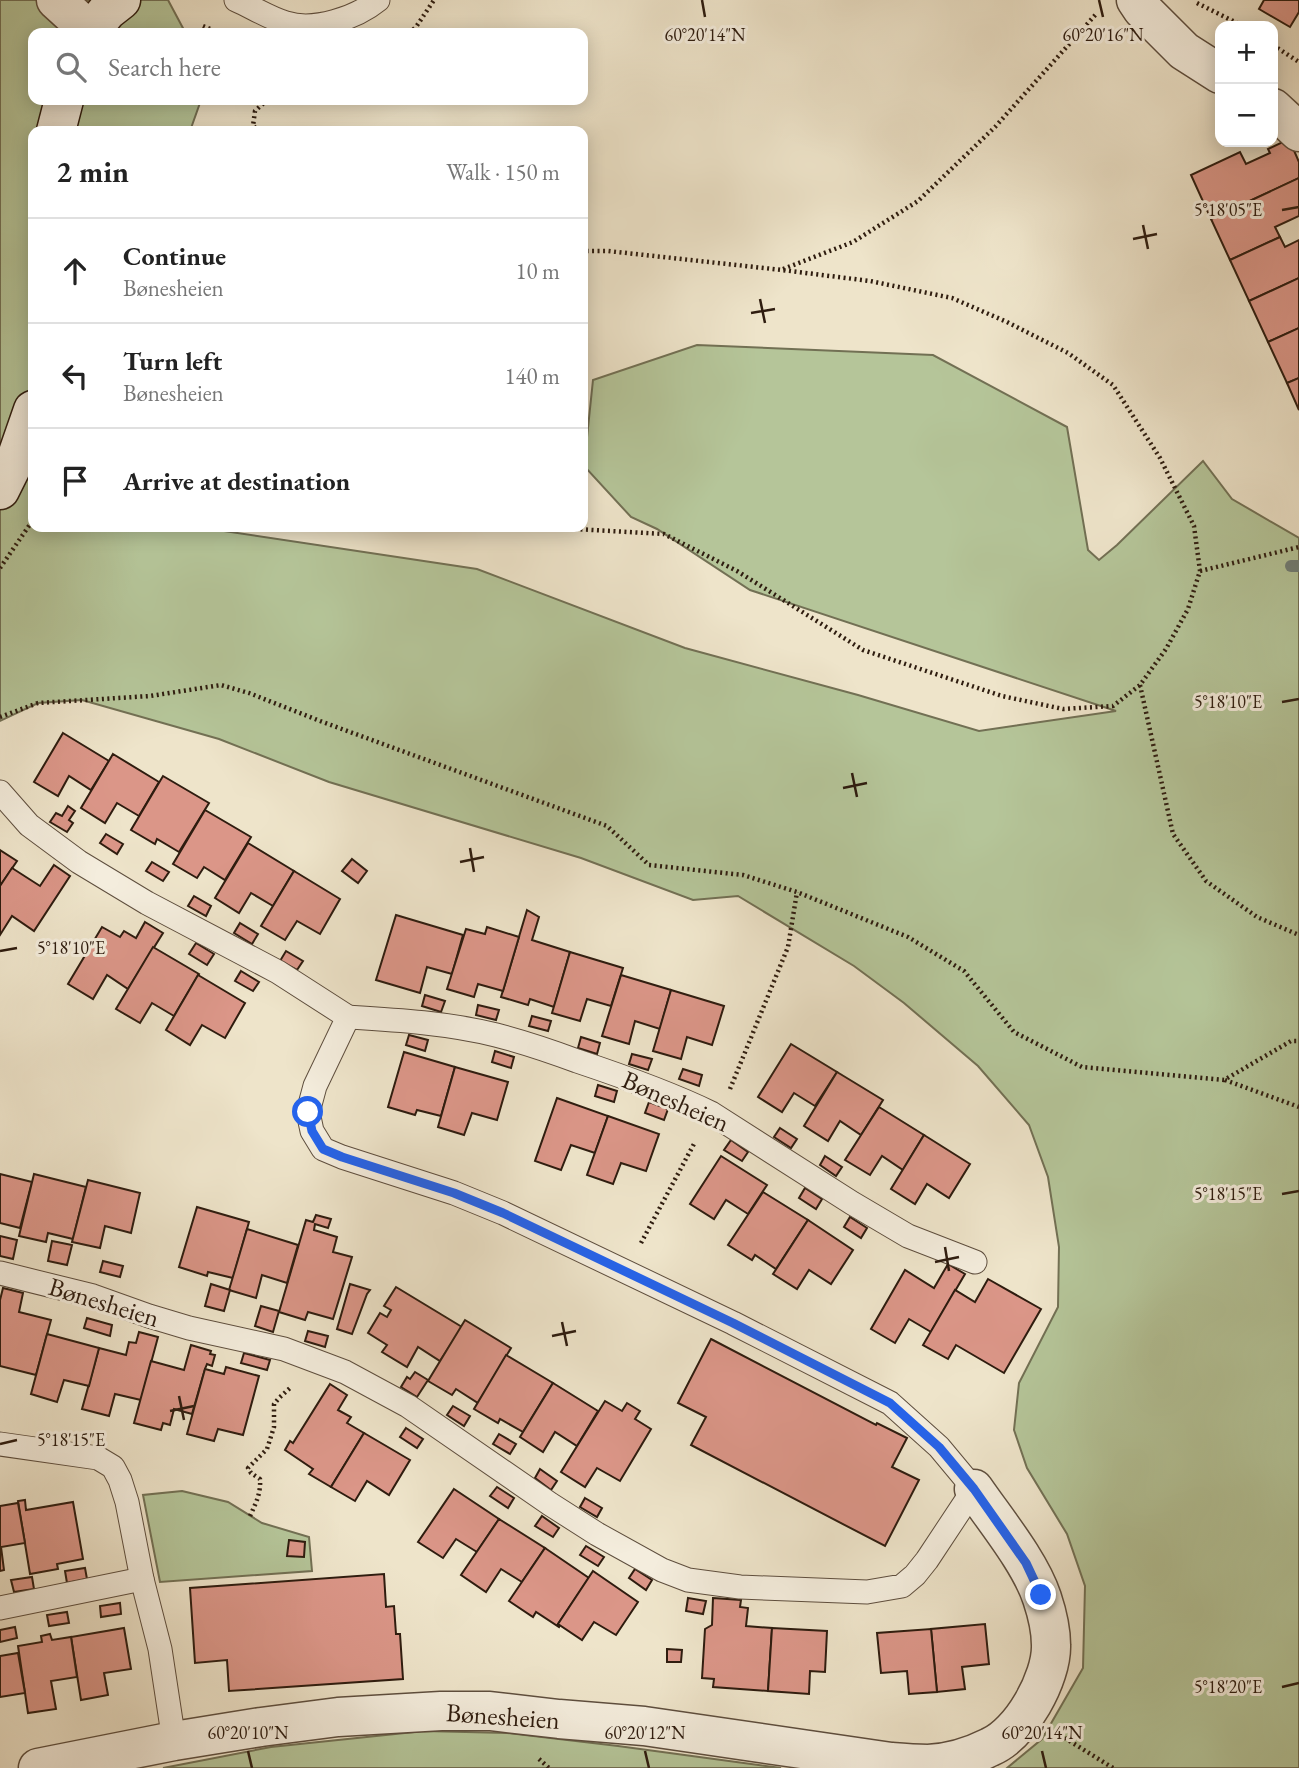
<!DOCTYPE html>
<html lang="en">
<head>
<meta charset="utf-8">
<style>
  :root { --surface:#fff; --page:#f6f6f6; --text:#222; --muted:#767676; --line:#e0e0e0 }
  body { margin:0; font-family:"EB Garamond",serif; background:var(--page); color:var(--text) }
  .controls { position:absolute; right:21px; top:21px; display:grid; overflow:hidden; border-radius:14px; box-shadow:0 4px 18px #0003 }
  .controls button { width:63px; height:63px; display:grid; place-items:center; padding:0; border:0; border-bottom:2px solid var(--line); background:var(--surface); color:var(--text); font:35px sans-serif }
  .stop { position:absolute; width:21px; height:21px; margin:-16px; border:5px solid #2563eb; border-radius:50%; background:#fff }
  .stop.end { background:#2563eb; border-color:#fff; box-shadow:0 2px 7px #0008 }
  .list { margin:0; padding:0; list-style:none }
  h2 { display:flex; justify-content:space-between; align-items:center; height:91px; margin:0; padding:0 28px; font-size:30px }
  h2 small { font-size:23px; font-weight:400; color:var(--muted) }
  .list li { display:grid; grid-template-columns:46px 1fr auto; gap:21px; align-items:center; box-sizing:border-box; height:105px; padding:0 28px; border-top:2px solid var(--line) }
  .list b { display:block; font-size:26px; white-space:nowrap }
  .list p { margin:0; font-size:23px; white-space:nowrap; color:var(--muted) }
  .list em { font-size:23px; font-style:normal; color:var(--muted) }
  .icon { flex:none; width:38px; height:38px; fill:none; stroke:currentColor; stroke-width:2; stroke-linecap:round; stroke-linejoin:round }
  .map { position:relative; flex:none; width:1299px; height:1768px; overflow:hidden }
  .search { position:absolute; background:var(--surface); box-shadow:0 4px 18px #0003; left:28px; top:28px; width:560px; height:77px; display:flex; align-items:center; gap:18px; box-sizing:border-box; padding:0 24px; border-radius:14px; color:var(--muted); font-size:26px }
  .panel { position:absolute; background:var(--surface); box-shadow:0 4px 18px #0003; left:28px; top:126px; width:560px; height:406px; border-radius:14px }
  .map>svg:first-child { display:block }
</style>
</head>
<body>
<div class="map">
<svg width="1299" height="1768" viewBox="0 0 1299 1768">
  <rect width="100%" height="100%" fill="#eee4ca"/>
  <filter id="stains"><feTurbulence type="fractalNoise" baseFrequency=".00286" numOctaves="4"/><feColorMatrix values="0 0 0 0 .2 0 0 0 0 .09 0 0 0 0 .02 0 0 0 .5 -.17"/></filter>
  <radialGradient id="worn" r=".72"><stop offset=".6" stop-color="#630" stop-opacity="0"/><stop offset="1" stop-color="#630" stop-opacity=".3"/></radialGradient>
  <!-- green -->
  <g fill="#b5c599" stroke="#727054" stroke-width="2">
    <path d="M0,0H168L184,30L189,33H33V100H201L190,131H33V527H197L477,569L685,648L858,695L979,731L1116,711L750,590L657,529L631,517L584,466L593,380L697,345L933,355L1067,427L1088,550L1099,560L1117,545L1203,461L1232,499L1299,538V1768H1007L1042,1739L1083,1668L1085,1586L1067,1534L1027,1468L1014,1430L1019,1383L1058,1307L1059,1247L1048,1177L1029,1125L978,1066L904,1003L854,966L738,896L693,900L581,858L329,782L219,739L82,700L38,703L0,721Z"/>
    <path d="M182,1491L228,1502L262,1523L309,1537L312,1571L160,1582L143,1495Z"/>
    <path d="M424,1731L507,1733L618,1746L781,1768H163L271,1747Z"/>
  </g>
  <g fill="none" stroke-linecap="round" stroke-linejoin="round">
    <!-- stream -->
    <path stroke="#6f7d77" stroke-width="12" d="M1291,566H1299"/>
  </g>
  <!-- building -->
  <g fill="#db9688" stroke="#2e1c0f" stroke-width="2">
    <path d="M1264,0H1299V12L1290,27L1259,9Z"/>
    <path d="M1289,139L1299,162V178L1211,219L1191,175L1240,152L1246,164L1270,153L1268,149Z"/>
    <path d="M1299,178V216L1275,227L1280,237L1230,260L1211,219Z"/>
    <path d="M1280,237L1285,247L1299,240V278L1249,301L1230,260Z"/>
    <path d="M1299,278V328L1268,342L1249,301Z"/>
    <path d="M1299,328V378L1287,383L1268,342Z"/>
    <path d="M1299,378V410L1287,383Z"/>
    <path d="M63,733L109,761L91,790L69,776L58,796L34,782Z"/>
    <path d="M113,754L159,782L139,816L117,803L105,823L81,808Z"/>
    <path d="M163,776L209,803L179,852L157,839L155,844L131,830Z"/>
    <path d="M68,806L75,811L69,820L73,823L67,832L50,822L56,813L62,816Z"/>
    <path d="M205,810L251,837L225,880L204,867L197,878L173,864Z"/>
    <path d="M106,834L123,844L117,854L100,843Z"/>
    <path d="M248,843L294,871L273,906L251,893L239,913L215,898Z"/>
    <path d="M0,850L17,861L0,886Z"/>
    <path d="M352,859L367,871L358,883L342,871Z"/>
    <path d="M152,862L169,872L163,881L146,871Z"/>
    <path d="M54,865L70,876L34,931L12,916L0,935V886L12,868L40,886Z"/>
    <path d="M294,871L340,899L320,934L297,921L285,940L261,926Z"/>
    <path d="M194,896L211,906L206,916L188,906Z"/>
    <path d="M527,910L539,917L532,940L570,952L554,1007L530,999L528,1005L501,997Z"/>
    <path d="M396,915L463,935L452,974L427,967L420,993L376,980Z"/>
    <path d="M145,922L163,933L128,989L107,975L93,999L68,984L102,927L120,937L124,931L136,938Z"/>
    <path d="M240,923L258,934L252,944L234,933Z"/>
    <path d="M487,927L519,937L503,991L478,984L474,997L447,989L466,929L485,934Z"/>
    <path d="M196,943L214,954L207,965L189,954Z"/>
    <path d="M153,947L199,974L174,1016L152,1003L140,1023L116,1009Z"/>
    <path d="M286,951L303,961L297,970L280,961Z"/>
    <path d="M570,952L623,968L611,1006L587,999L580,1021L552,1013Z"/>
    <path d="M241,971L259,982L253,991L235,981Z"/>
    <path d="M198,975L245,1003L225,1038L202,1025L190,1045L166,1030Z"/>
    <path d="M621,975L671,990L660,1029L635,1021L629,1044L602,1036Z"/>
    <path d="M671,990L724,1006L712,1045L687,1037L681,1059L653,1051Z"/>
    <path d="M425,995L445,1001L441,1012L422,1006Z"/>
    <path d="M478,1005L499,1010L496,1020L476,1015Z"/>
    <path d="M532,1016L551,1021L548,1031L529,1026Z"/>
    <path d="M409,1035L428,1040L425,1051L406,1045Z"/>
    <path d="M581,1037L600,1043L597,1054L578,1048Z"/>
    <path d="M791,1044L837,1072L815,1106L794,1093L782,1112L758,1097Z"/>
    <path d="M495,1051L514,1057L511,1068L492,1062Z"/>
    <path d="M404,1052L455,1067L441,1116L417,1110L415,1115L388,1107Z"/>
    <path d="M632,1054L652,1059L648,1070L629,1064Z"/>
    <path d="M455,1067L508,1082L497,1120L472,1113L464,1135L438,1127Z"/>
    <path d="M683,1069L702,1075L699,1086L679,1079Z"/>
    <path d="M837,1072L883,1100L861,1135L840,1121L828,1141L804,1126Z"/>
    <path d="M598,1085L617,1091L614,1102L595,1096Z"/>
    <path d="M557,1098L608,1116L595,1153L571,1145L561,1170L535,1161Z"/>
    <path d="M649,1102L668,1109L664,1120L645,1113Z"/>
    <path d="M879,1107L924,1135L903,1170L882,1156L870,1175L845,1160Z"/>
    <path d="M608,1116L659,1134L646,1171L621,1163L613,1184L587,1175Z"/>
    <path d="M780,1128L797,1139L791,1148L774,1137Z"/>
    <path d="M924,1135L970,1164L949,1198L927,1184L915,1204L891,1189Z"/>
    <path d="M731,1140L748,1152L742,1161L724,1150Z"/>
    <path d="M721,1156L767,1185L748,1214L726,1200L714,1219L690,1204Z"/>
    <path d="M825,1156L842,1167L836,1176L820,1165Z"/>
    <path d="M0,1174L32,1182L20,1228L0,1223Z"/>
    <path d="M34,1174L86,1187L73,1239L48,1233L46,1242L19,1236Z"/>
    <path d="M88,1180L140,1193L131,1233L105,1226L100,1248L72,1242Z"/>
    <path d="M805,1188L822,1199L816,1209L799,1198Z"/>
    <path d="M763,1192L808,1220L776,1269L755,1255L752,1260L728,1245Z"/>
    <path d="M197,1207L249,1222L233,1278L208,1272L207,1276L179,1267Z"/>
    <path d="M316,1215L331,1219L328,1228L315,1224L314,1230L337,1237L333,1252L352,1257L333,1319L308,1312L305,1320L279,1312L306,1220L313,1222Z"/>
    <path d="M850,1217L867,1228L861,1238L844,1227Z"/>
    <path d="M808,1220L853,1250L831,1284L809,1270L797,1289L773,1274Z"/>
    <path d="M247,1229L298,1245L287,1283L262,1275L256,1298L229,1290Z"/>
    <path d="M0,1236L17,1240L13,1259L0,1256Z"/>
    <path d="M52,1241L72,1245L67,1265L48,1261Z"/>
    <path d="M103,1261L123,1266L120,1277L100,1272Z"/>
    <path d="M948,1264L965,1274L931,1332L909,1319L895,1343L871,1329L905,1270L934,1288Z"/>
    <path d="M988,1279L1041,1309L1004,1373L956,1345L948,1359L923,1345L955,1290L975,1302Z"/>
    <path d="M211,1284L230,1290L224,1311L205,1306Z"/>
    <path d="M350,1284L370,1290L367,1294L352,1334L337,1329Z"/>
    <path d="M396,1287L462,1327L440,1361L418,1347L407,1367L382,1352L387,1345L368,1333L380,1313L387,1317L391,1310L384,1306Z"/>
    <path d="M3,1288L23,1293L19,1312L51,1320L36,1375L0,1366V1300Z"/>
    <path d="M261,1306L279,1311L273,1332L255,1326Z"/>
    <path d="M87,1318L112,1325L110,1336L84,1328Z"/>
    <path d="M465,1320L511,1348L478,1403L456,1389L452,1395L428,1381Z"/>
    <path d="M308,1331L328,1336L325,1347L305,1341Z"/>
    <path d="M139,1332L158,1337L141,1400L115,1394L109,1416L82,1409L99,1348L126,1355L129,1342L136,1343Z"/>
    <path d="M47,1334L99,1348L89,1386L64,1380L57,1402L31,1394Z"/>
    <path d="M711,1339L876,1425L877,1423L907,1438L892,1467L919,1480L885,1546L691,1445L706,1417L678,1403Z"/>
    <path d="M191,1345L211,1351L210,1354L215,1355L212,1366L207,1364L205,1369L192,1414L174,1409L170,1425L163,1423L161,1430L134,1423L151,1361L184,1370Z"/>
    <path d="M244,1353L270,1360L267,1370L241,1363Z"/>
    <path d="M506,1355L553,1383L523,1432L500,1419L498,1423L474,1409Z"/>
    <path d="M226,1367L259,1376L243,1435L218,1429L214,1441L187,1434L205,1369L224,1374Z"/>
    <path d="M415,1372L428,1380L417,1397L401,1387L407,1377L410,1379Z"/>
    <path d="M553,1383L598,1411L577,1446L555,1432L543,1452L520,1437Z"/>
    <path d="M330,1384L347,1395L338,1410L351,1417L347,1423L364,1433L331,1487L309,1474L313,1469L285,1450L290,1441L293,1443Z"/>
    <path d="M605,1401L622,1411L627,1403L640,1411L635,1419L651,1429L620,1481L597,1468L585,1487L561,1472Z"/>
    <path d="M453,1406L470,1416L464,1426L447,1415Z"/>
    <path d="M406,1428L423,1439L417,1448L400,1437Z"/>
    <path d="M364,1433L410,1460L389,1495L367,1481L355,1501L331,1487Z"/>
    <path d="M499,1434L516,1444L510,1454L493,1444Z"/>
    <path d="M540,1469L557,1481L551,1490L535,1478Z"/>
    <path d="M497,1487L514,1498L508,1508L490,1496Z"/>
    <path d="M454,1489L499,1519L477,1552L456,1539L443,1558L418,1542Z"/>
    <path d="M585,1498L602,1508L597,1517L580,1507Z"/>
    <path d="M25,1500L26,1510L73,1502L83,1559L57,1564L58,1569L30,1574L18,1501Z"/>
    <path d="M18,1503L25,1543L1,1547L4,1570L0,1571V1506Z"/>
    <path d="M542,1516L559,1528L553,1537L535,1526Z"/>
    <path d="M499,1519L545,1548L522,1582L501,1569L486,1592L461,1575Z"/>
    <path d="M289,1540L305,1542L304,1557L287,1556Z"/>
    <path d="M586,1546L604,1557L598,1566L580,1555Z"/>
    <path d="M545,1548L589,1578L558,1624L560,1625L559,1627L536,1612L533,1617L509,1601Z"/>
    <path d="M85,1568L87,1579L67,1583L65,1571Z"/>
    <path d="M635,1569L652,1580L646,1590L629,1578Z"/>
    <path d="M593,1571L638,1602L616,1635L594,1622L582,1640L558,1624Z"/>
    <path d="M384,1574L386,1607L394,1606L396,1634H400L403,1679L229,1691L227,1660L195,1663L190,1588Z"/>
    <path d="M32,1577L34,1589L14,1592L11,1580Z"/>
    <path d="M688,1598L706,1601L703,1614L686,1611Z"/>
    <path d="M713,1598L741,1600L740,1607L748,1608L746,1626L772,1628L768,1691L713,1687L714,1679L702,1678L705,1629L712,1625Z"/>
    <path d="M120,1603L121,1614L101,1617L100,1606Z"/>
    <path d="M67,1612L69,1623L49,1626L47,1615Z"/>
    <path d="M985,1624L989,1664L962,1667L965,1689L937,1692L931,1629Z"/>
    <path d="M15,1627L17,1638L0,1642V1630Z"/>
    <path d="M124,1628L131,1669L104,1673L108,1695L81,1700L71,1637Z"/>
    <path d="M772,1628L827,1631L825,1672L810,1671L809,1694L768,1691Z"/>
    <path d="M931,1629L937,1692L909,1694L907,1671L881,1673L877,1633Z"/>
    <path d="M50,1634L52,1640L71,1637L77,1677L51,1681L56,1709L28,1713L18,1646L42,1642L41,1636Z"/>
    <path d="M667,1649L682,1650L681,1662H667Z"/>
    <path d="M18,1653L25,1693L0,1697V1656Z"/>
  </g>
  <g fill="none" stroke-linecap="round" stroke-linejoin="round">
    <defs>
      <g id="service">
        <path d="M236,0C252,7 269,18 286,23C314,32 356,18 378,0"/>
        <path d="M0,792L29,825L79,862L147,903L278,972L348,1017L315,1086L308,1112L312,1131L323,1149L342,1157L454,1193L503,1213L733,1323L890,1403L939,1447L974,1489L927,1560L915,1575L902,1586L867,1592L740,1587L688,1580L662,1570L597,1534L550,1504L408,1406L345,1372L284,1349L189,1328L149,1316L93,1296L0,1273"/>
        <path d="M348,1017C397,1020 448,1023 496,1035C523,1042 550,1051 577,1061C622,1076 668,1092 711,1113L852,1203L908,1236L975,1262"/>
        <path d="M0,1444L98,1458L113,1467L120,1480L127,1502L142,1579L160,1649L174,1741"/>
        <path d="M0,1608L142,1579"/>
      </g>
      <g id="minor">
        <path d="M56,0L90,31"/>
        <path d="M1136,0L1142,9L1184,51L1220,74"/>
        <path d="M1273,108L1299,132"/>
        <path d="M38,1768L174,1741L261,1727L338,1717L441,1711H490L559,1719L644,1726L891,1762C903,1763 916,1764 928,1764C949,1763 972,1756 990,1747C1021,1734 1052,1678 1051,1645C1051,1629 1047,1613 1042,1598C1030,1562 996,1521 974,1489"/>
      </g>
      <g id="secondary">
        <path d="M89,33L107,11L121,0"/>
        <path d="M56,131L64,100"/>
        <path d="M0,490L17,456L33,410"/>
      </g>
    </defs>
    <!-- service casing -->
    <use href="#service" stroke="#5e4e3e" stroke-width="25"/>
    <!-- minor casing -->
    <use href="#minor" stroke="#5e4e3e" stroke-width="41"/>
    <!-- secondary casing -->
    <use href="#secondary" stroke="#2e1c0f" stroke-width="41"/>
    <!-- path -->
    <g stroke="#2e1c0f" stroke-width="4.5" stroke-dasharray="2 3.5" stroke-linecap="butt">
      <path d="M1197,3L1243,26"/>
      <path d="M203,26L220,33"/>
      <path d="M409,33L416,27L434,0"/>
      <path d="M1273,45L1299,62"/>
      <path d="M260,131L253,126L255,111L267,100"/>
      <path d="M783,269L853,242L918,201L995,127L1097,13"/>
      <path d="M534,527L575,528"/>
      <path d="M575,529L664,534L737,571L863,650L1002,696L1063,709L1113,706L1140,685L1166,649L1188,609L1200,571L1194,526L1160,458L1113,385L1068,353L1007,322L952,298L870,281L782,270L608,251H583"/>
      <path d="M0,568L33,520"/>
      <path d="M1200,571L1299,547"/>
      <path d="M1140,685L1173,834L1206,881L1257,917L1299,935"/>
      <path d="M0,717L38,703L150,696L221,685L249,693L320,721L607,826L649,865L743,875L797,892L908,937L964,971L1014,1032L1082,1067L1224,1080L1291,1041H1299"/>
      <path d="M1225,1080L1299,1107"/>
      <path d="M730,1089L788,947L797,892"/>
      <path d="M641,1243L695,1142"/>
      <path d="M250,1516C256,1503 261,1493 260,1479L251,1473L248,1468L267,1449L274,1427V1404L279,1398L290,1388"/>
      <path d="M1060,1735L1113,1768"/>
      <path d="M539,1759L549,1768"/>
    </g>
    <!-- service -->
    <use href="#service" stroke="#f4eddd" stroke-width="23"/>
    <!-- minor -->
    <use href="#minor" stroke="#f4eddd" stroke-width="38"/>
    <!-- secondary -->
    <use href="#secondary" stroke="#f4eddd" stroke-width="38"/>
  </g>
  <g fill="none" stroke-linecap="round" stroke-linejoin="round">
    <!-- route -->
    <path stroke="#2563eb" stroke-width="9" d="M308,1112L312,1131L323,1149L342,1157L454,1193L503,1213L733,1323L890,1403L939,1447L974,1489L1026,1563L1041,1595"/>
  </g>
  <!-- ticks -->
  <path fill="none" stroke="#2e1c0f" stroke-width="2.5" d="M702,0L705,17M1099,0L1103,17M1282,210L1299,207M1143,225L1148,249M1133,239L1157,234M760,299L765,323M751,313L775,309M1282,702L1299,699M852,773L857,797M843,788L867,783M470,848L474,872M460,862L484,857M0,951L17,948M1282,1194L1299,1191M945,1247L949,1271M935,1262L959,1257M562,1322L567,1346M552,1336L576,1331M179,1396L184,1420M170,1411L194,1406M0,1444L17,1440M1282,1687L1299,1683M248,1751L252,1768M645,1751L649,1768M1042,1751L1046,1768"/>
  <g text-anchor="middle" stroke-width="6" stroke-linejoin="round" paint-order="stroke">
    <!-- street labels -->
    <g font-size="26" fill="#2e1c0f" stroke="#f4eddd">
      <text transform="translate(676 1101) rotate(24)" y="9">Bønesheien</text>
      <text transform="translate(104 1302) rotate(17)" y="9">Bønesheien</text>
      <text transform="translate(503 1716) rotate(4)" y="9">Bønesheien</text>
    </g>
  </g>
  <g font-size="18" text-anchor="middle" fill="#2e1c0f" stroke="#f4eddd" stroke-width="6" stroke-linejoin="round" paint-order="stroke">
    <text x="705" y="41">60°20'14"N</text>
    <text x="1103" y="41">60°20'16"N</text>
    <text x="1228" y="216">5°18'05"E</text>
    <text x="1228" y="708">5°18'10"E</text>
    <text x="71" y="954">5°18'10"E</text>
    <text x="1228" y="1200">5°18'15"E</text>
    <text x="71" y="1446">5°18'15"E</text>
    <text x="1228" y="1693">5°18'20"E</text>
    <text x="248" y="1739">60°20'10"N</text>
    <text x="645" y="1739">60°20'12"N</text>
    <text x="1042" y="1739">60°20'14"N</text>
  </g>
  <rect width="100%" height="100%" filter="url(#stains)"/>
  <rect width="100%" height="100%" fill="url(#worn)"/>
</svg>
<div class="controls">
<button>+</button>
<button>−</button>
</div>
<div class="stop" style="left:308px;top:1112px"></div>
<div class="stop end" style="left:1041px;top:1595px"></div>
<div class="search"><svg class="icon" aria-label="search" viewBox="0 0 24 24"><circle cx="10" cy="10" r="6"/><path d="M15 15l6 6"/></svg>Search here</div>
<section class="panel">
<h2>2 min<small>Walk · 150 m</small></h2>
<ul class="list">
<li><svg class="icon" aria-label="ahead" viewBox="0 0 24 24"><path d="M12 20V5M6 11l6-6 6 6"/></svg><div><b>Continue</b><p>Bønesheien</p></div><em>10 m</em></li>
<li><svg class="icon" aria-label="left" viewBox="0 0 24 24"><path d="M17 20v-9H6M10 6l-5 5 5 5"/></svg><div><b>Turn left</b><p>Bønesheien</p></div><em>140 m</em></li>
<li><svg class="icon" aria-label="arrive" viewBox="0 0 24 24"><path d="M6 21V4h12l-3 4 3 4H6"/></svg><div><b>Arrive at destination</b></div></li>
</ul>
</section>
</div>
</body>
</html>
